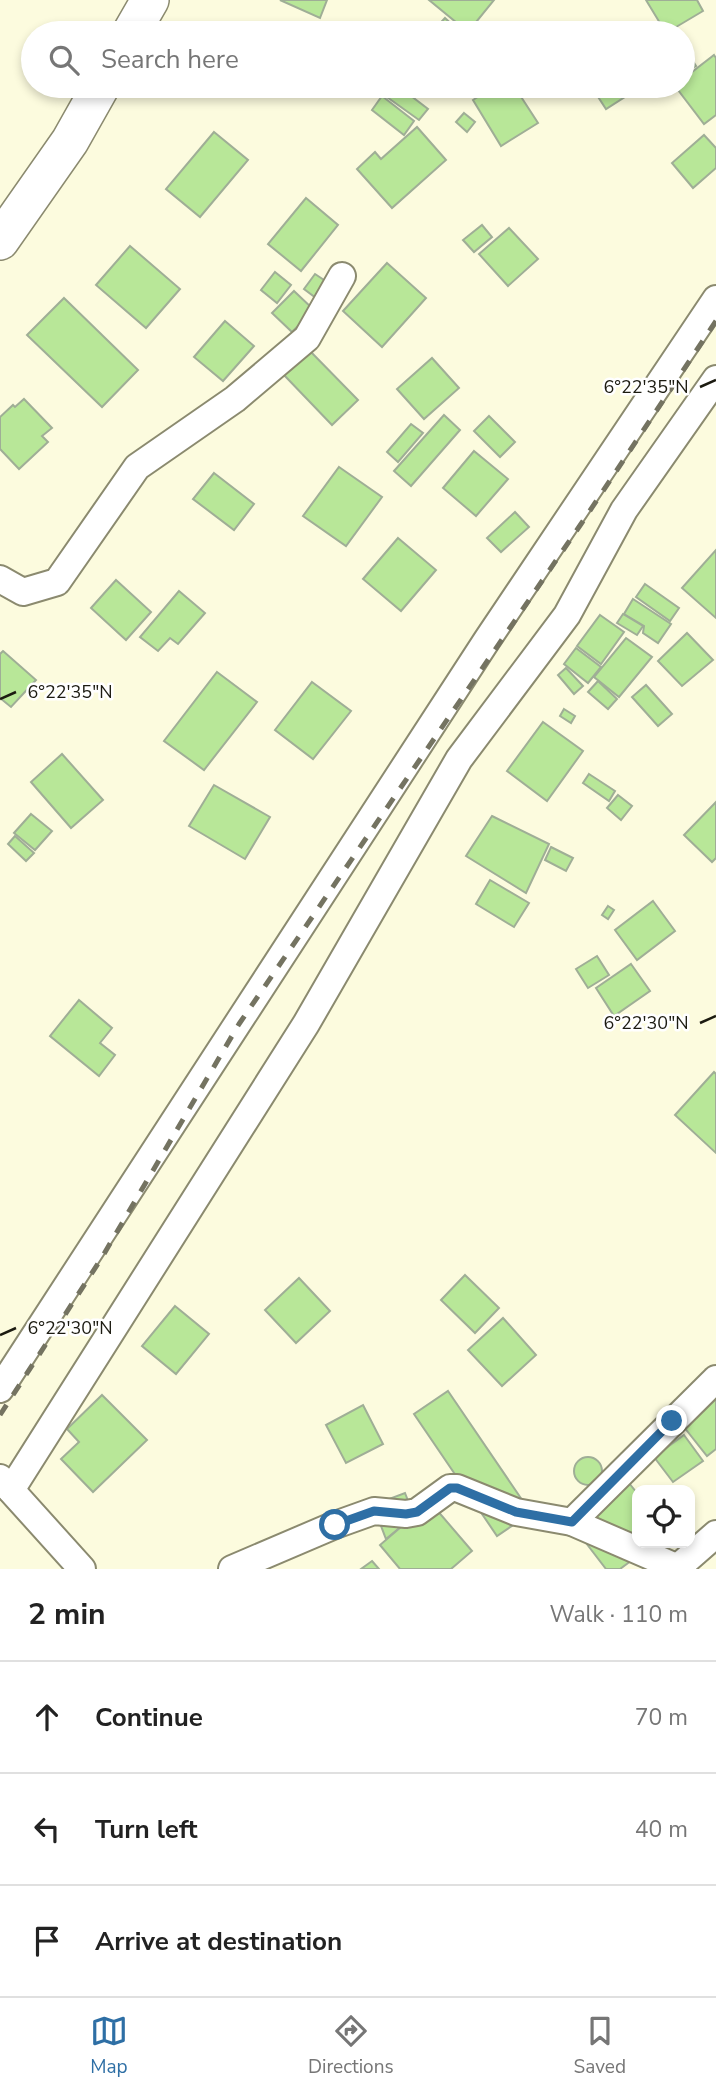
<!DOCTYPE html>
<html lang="en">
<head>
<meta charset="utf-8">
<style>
  :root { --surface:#fff; --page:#f6f6f6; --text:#222; --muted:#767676; --line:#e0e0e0; --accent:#2e6fa5 }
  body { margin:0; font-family:"Nunito Sans",sans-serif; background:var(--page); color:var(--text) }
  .controls { position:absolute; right:21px; bottom:21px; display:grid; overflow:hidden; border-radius:14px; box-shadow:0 4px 10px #0003 }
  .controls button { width:63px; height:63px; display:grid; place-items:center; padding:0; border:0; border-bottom:2px solid var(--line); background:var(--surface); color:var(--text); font:35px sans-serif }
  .stop { position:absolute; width:21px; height:21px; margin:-16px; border:5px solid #2e6fa5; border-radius:50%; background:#fff }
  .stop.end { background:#2e6fa5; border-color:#fff; box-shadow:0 2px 7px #0008 }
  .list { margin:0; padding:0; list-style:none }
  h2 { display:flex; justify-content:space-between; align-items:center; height:91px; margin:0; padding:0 28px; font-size:30px }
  h2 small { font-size:23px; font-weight:400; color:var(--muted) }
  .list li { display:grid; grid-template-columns:46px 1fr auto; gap:21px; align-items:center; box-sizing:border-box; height:112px; padding:0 28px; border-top:2px solid var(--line) }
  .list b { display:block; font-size:26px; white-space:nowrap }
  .list em { font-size:23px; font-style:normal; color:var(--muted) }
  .icon { flex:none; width:38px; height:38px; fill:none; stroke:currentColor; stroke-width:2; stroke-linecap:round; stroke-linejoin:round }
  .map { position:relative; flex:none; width:716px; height:1569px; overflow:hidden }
  .search { position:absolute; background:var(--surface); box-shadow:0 4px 10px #0003; left:21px; right:21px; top:21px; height:77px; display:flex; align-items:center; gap:18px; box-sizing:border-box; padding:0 24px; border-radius:38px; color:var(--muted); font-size:26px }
  .sheet { height:427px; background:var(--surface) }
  nav { display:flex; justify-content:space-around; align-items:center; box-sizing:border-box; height:98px; border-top:2px solid var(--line); background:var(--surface); font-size:19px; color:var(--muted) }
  nav a { display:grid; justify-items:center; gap:4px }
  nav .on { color:var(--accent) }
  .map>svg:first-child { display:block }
</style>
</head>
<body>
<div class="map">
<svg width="716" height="1569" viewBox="0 0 716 1569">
  <rect width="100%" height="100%" fill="#fcfbde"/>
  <!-- building -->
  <g fill="#b8e798" stroke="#9fae96" stroke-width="2">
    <path d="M280,0H327L320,18Z"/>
    <path d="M429,0H494L468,32Z"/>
    <path d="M646,0H697L703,11L666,33Z"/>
    <path d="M445,18L461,33H431Z"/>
    <path d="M683,46L696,66L683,74Z"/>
    <path d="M714,55L716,58V115L704,124L675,86H683V79Z"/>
    <path d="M385,86H398L428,109L419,120L380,92Z"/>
    <path d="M495,86H514L538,123L501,146L473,100Z"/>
    <path d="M591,86H642L606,109Z"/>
    <path d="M382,96L414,121L404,135L372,110Z"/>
    <path d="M464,113L475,122L467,132L456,122Z"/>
    <path d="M417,127L446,160L392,208L357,169L375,152L381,159Z"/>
    <path d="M214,132L248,160L200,217L166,189Z"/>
    <path d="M704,135L716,148V168L693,188L672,163Z"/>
    <path d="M306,198L338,225L301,271L268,244Z"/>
    <path d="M482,225L492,237L474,252L463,240Z"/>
    <path d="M509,228L538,259L508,286L479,254Z"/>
    <path d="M130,246L180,289L146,328L96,285Z"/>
    <path d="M387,263L426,298L382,347L343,311Z"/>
    <path d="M275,272L291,285L277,303L261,290Z"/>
    <path d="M315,274L327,282L316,298L304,289Z"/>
    <path d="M294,291L314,310L292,332L272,313Z"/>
    <path d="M64,298L138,370L102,407L27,335Z"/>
    <path d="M225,321L254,346L223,381L194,357Z"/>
    <path d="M309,350L358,400L332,425L283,374Z"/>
    <path d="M432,358L459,388L424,419L397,389Z"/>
    <path d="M24,399L52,428L42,436L48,442L19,469L0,449V417L13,405L15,407Z"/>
    <path d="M444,415L460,430L411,486L394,471Z"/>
    <path d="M489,416L515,442L500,457L474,431Z"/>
    <path d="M411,424L423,433L398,462L387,452Z"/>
    <path d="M474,451L508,479L476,516L443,488Z"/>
    <path d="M339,467L382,497L346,546L303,516Z"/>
    <path d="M214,473L254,504L234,530L193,499Z"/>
    <path d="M515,512L529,527L501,552L487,538Z"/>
    <path d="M398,538L436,570L401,611L363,579Z"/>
    <path d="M716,550V618L682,588Z"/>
    <path d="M116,580L151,612L126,640L91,608Z"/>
    <path d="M645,584L679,608L670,621L636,597Z"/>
    <path d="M179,591L205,613L178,644L170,638L158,651L140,637Z"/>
    <path d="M633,599L671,624L658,643L643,633L644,626L624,614Z"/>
    <path d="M623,614L643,626L637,635L617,623Z"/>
    <path d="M600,615L624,632L601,664L577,646Z"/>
    <path d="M687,633L713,660L682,686L658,661Z"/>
    <path d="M626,638L652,657L619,697L594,677Z"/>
    <path d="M576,648L601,667L588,683L564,664Z"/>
    <path d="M3,651L36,680L11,707L0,698V654Z"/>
    <path d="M566,668L583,686L574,694L558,675Z"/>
    <path d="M217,672L257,702L204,770L164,741Z"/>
    <path d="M598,681L617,699L608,709L588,692Z"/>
    <path d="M312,682L351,711L313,759L275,730Z"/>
    <path d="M646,685L672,714L658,726L632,697Z"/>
    <path d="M564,709L575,716L571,723L560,716Z"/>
    <path d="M543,722L583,751L547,801L507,771Z"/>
    <path d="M62,754L103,800L71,828L31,782Z"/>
    <path d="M589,774L615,791L609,801L583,783Z"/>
    <path d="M214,785L270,817L245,859L189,826Z"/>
    <path d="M618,795L632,806L621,820L607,808Z"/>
    <path d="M716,802V858L712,862L684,835Z"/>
    <path d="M31,814L52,831L35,850L14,833Z"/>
    <path d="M492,816L549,844L526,893L466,856Z"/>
    <path d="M15,836L34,853L26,861L8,844Z"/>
    <path d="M551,847L573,858L566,871L545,860Z"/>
    <path d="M490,880L529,903L514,927L476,904Z"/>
    <path d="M653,901L675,931L637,960L615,930Z"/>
    <path d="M608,906L614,910L608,919L602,915Z"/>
    <path d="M597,956L609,975L588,988L576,969Z"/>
    <path d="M631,964L650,991L614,1016L596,988Z"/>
    <path d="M79,1000L112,1028L100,1043L115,1055L99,1076L50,1036Z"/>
    <path d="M714,1072L716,1074V1153L675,1115Z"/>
    <path d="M465,1275L499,1308L475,1333L441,1300Z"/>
    <path d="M299,1278L330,1311L296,1343L265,1310Z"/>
    <path d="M175,1306L209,1334L176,1374L142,1346Z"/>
    <path d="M503,1318L536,1355L502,1386L468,1350Z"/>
    <path d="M448,1391L531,1513L497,1536L414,1414Z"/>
    <path d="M716,1394V1449L707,1456L680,1422Z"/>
    <path d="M102,1395L147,1440L93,1492L61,1459L79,1442L67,1429Z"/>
    <path d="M363,1405L383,1444L346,1463L326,1425Z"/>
    <path d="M684,1435L703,1461L673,1482L654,1457Z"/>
    <circle cx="588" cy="1471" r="14"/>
    <path d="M629,1483L637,1493V1543H655L620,1569H606L573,1526Z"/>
    <path d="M405,1493L414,1516L386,1539L373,1505Z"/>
    <path d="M430,1502L472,1551L451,1569H400L380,1545Z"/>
    <path d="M372,1561L379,1569H361Z"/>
  </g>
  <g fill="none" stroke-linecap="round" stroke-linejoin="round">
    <defs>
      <g id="street">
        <path d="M0,579L23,592L57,582L137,467L235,399L307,338L342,276"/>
        <path d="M0,1389L487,640L716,299"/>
        <path d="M0,1478L82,1569"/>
        <path d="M11,1490L306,1024L459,759L567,615L624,510L716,379"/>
        <path d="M572,1522L716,1379"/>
        <path d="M232,1569L335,1525L374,1511L406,1514L417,1512L450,1488H457L516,1512L572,1522L678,1568"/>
        <path d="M676,1569L716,1534"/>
      </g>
      <g id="secondary">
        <path d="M131,33L150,0"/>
        <path d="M0,241L70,141L101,86"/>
      </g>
    </defs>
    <!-- street casing -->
    <use href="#street" stroke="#8b8a6f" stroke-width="30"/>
    <!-- secondary casing -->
    <use href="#secondary" stroke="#8b8a6f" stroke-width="40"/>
    <!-- street -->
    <use href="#street" stroke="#fff" stroke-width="26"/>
    <!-- secondary -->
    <use href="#secondary" stroke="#fff" stroke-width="37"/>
    <!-- rail -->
    <path stroke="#747361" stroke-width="5" stroke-dasharray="12 12" stroke-linecap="butt" d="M0,1415L101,1259L239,1024L581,524L716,321"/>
  </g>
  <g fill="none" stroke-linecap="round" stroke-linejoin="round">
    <!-- route -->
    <path stroke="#2e6fa5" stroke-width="9" d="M335,1525L374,1511L406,1514L417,1512L450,1488H457L516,1512L572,1522L672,1421"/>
  </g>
  <!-- ticks -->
  <path fill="none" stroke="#1c1b11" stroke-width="2.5" d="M700,387L716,380M0,699L16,692M700,1023L716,1016M0,1335L16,1328"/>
  <g font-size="18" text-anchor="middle" fill="#1c1b11" stroke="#fff" stroke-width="5" stroke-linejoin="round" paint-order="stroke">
    <text x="646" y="393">6°22'35"N</text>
    <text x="70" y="698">6°22'35"N</text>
    <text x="646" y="1029">6°22'30"N</text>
    <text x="70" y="1334">6°22'30"N</text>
  </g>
</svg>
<div class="controls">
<button><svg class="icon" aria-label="locate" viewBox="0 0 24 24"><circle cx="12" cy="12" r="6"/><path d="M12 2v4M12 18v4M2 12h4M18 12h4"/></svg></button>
</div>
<div class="stop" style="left:335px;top:1525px"></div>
<div class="stop end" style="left:672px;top:1421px"></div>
<div class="search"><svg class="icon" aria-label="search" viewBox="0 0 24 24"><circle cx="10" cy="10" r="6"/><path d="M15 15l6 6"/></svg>Search here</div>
</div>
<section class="sheet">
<h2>2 min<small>Walk · 110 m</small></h2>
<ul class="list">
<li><svg class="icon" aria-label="ahead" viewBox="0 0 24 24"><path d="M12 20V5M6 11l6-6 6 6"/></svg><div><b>Continue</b></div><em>70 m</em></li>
<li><svg class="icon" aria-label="left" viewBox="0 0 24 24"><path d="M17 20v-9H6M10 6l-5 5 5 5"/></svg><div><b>Turn left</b></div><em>40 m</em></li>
<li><svg class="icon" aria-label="arrive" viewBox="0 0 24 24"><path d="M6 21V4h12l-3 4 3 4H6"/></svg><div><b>Arrive at destination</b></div></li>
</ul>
</section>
<nav>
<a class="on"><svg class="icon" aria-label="map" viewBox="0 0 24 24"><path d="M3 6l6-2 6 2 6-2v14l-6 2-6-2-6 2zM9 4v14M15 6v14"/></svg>Map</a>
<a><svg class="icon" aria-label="directions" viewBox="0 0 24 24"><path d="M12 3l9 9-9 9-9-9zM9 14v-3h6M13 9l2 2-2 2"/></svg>Directions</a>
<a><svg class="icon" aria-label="saved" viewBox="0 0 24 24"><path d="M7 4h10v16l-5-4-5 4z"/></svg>Saved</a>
</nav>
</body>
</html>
